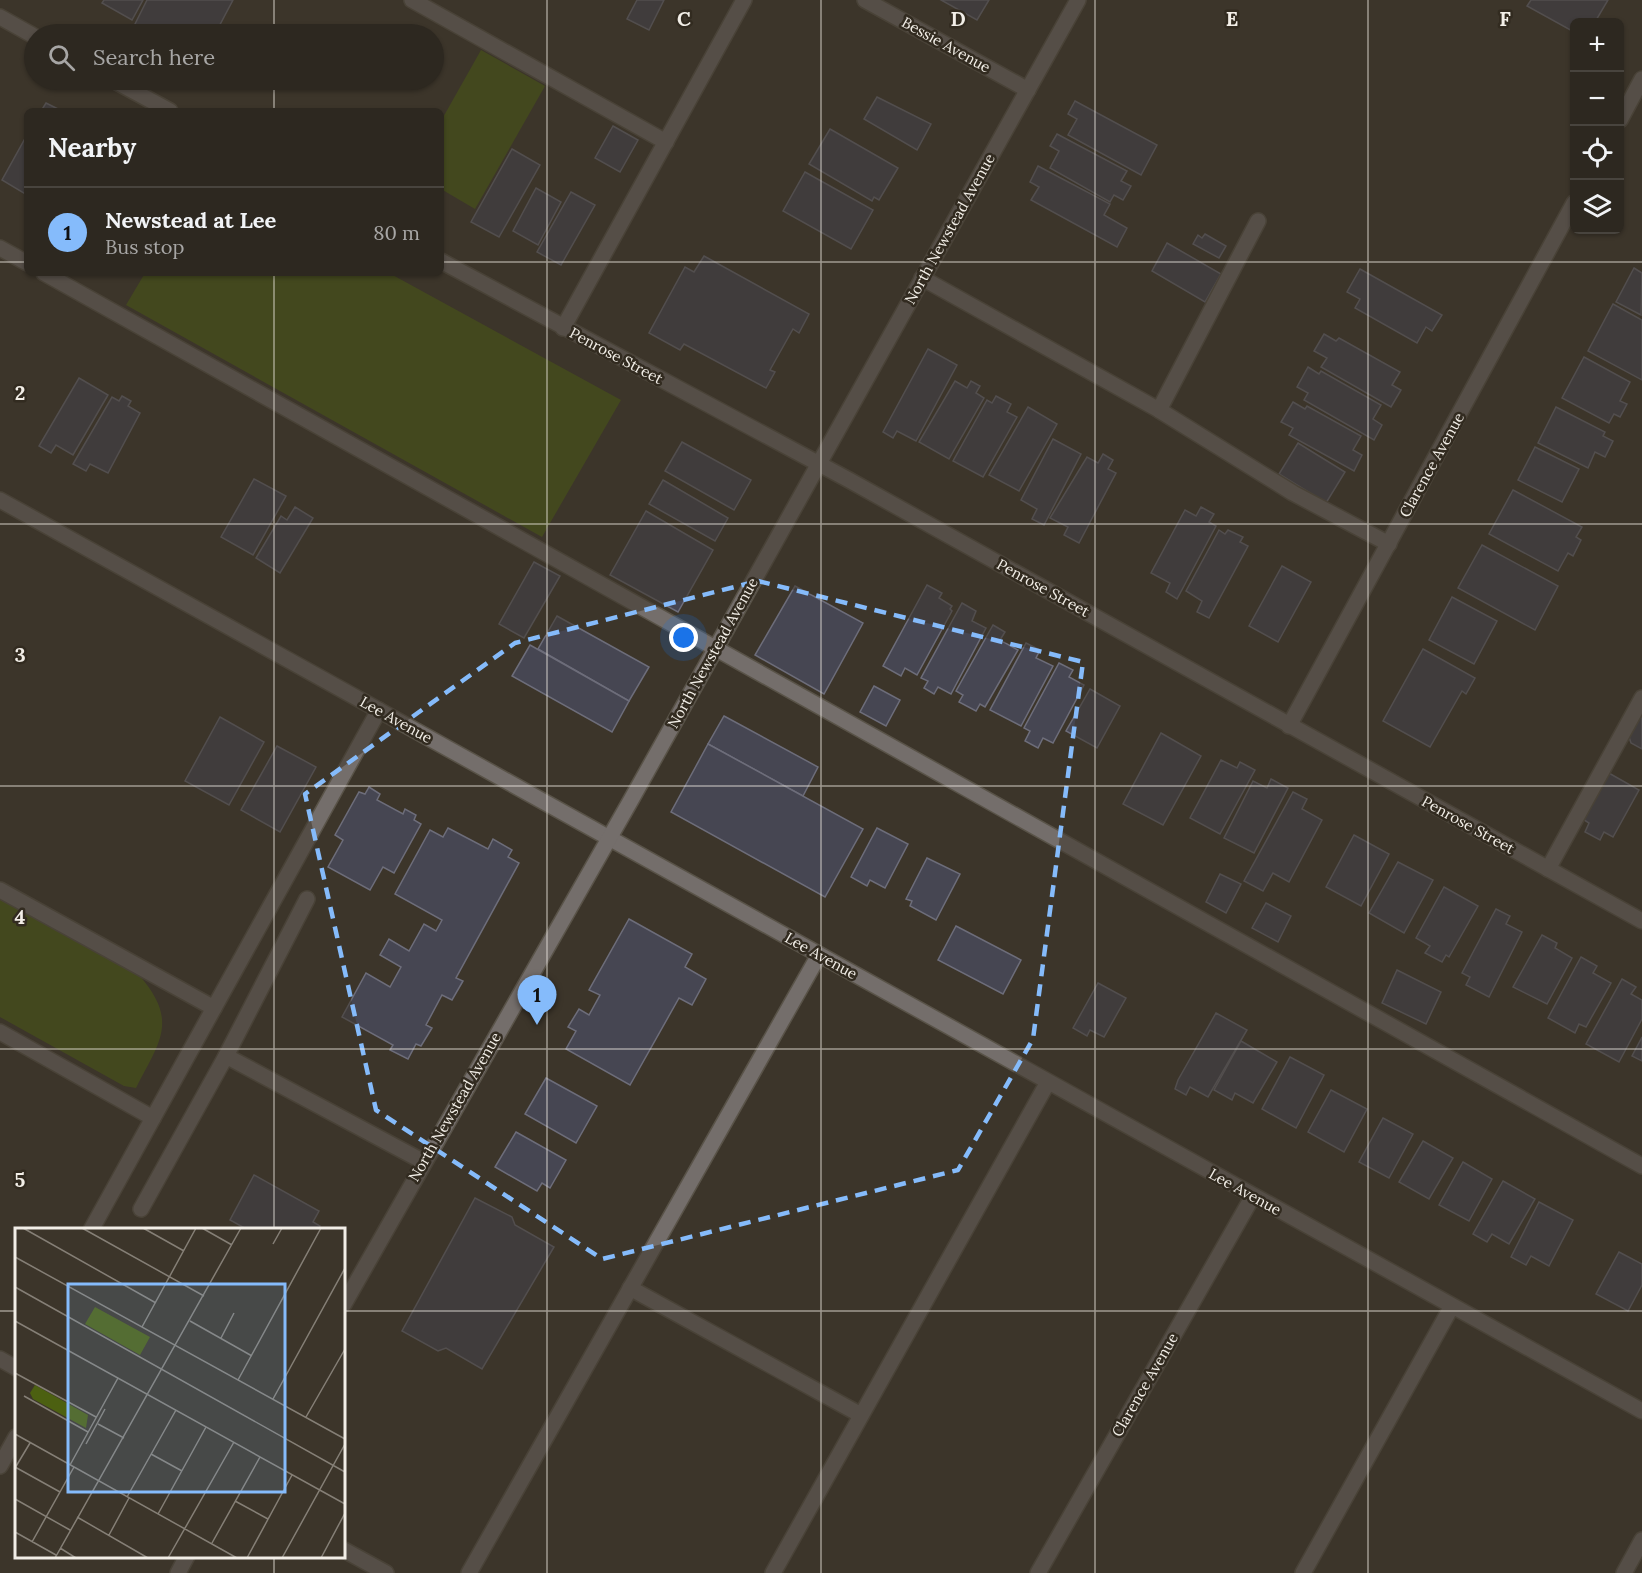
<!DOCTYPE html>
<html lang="en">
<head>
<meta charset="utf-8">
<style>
  :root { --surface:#2d2820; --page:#39342d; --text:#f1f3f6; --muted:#a7a6a5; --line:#48443e; --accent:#85bbfb }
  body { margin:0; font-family:Lora,serif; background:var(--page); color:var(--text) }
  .controls { position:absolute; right:18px; top:18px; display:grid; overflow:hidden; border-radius:9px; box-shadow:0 2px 4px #0004 }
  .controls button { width:54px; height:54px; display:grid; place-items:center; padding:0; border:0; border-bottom:2px solid var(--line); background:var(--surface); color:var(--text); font:30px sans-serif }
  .you { position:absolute; left:684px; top:638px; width:21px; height:21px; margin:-15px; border:4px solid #fff; border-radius:50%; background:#1a73e8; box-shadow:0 0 0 9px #1a73e833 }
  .badge { display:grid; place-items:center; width:39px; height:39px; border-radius:50%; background:var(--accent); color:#111; font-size:20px; font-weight:700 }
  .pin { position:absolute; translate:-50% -50px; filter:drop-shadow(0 2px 3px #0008) }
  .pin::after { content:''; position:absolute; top:32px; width:21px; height:18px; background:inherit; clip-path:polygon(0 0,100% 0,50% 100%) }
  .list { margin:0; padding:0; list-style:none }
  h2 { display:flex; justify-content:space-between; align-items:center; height:78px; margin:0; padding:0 24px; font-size:26px }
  h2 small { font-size:20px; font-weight:400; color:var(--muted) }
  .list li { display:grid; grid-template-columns:39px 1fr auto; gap:18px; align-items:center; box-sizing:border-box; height:90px; padding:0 24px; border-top:2px solid var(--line) }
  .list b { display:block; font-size:22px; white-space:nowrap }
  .list p { margin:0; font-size:20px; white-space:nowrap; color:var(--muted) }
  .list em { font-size:20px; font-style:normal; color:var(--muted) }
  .icon { flex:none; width:33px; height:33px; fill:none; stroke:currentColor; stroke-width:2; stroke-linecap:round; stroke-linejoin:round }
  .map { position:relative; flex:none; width:1642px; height:1573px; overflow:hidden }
  .search { position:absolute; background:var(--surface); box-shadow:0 2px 4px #0004; left:24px; top:24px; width:420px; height:66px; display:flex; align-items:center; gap:15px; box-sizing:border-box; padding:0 21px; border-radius:33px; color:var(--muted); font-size:22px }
  .panel { position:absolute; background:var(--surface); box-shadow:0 2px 4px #0004; left:24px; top:108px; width:420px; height:168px; border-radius:9px }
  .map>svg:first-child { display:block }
</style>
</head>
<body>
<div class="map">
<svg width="1642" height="1573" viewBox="0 0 1642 1573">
  <rect width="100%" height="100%" fill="#3c352a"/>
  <!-- green -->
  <g fill="#4c6011">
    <path d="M481,50L545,86L475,209L441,189V121Z"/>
    <path d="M145,273H389L621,400L542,537L126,305Z"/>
    <path d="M0,899L139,975C179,1021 160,1041 136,1088L124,1086L0,1017Z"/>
  </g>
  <!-- building -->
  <g fill="#464652" stroke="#6d6d7a" stroke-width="1.5">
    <path d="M104,0H143L132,20L102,3Z"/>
    <path d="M147,0H233L215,34H130Z"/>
    <path d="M637,0H664L649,30L627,19Z"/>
    <path d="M941,0H989L977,20Z"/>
    <path d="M1531,0H1608L1595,22H1574V32L1527,6Z"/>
    <path d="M877,97L931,124L917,150L864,119Z"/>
    <path d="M1075,101L1157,145L1141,175L1068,135L1077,119L1068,114Z"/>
    <path d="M46,103L62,111H41Z"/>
    <path d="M613,126L638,140L620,172L595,158Z"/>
    <path d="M830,129L898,168L879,200L874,197L872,201L809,164Z"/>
    <path d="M1057,134L1127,171L1121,181L1131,186L1123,200L1114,195L1110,202L1050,168L1059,151L1050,146Z"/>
    <path d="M27,135V195L2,180Z"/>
    <path d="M512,149L540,165L499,237L471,222Z"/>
    <path d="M1038,166L1110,204L1104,215L1127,228L1117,247L1031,200L1039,187L1030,182Z"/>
    <path d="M805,172L873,210L851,249L783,211Z"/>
    <path d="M536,188L561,202L538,245L513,231Z"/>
    <path d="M571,192L595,205L561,265L537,252Z"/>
    <path d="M1205,234L1226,246L1219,258L1193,244L1198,235L1202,238Z"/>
    <path d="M1167,243L1221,274L1205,302L1152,271Z"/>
    <path d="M704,256L809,314L799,333L793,329L770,370L775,372L766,388L684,344L680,350L649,333L685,267L694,272Z"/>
    <path d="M1634,268L1642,273L1641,315L1616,302Z"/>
    <path d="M1360,269L1442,315L1432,331L1426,327L1417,343L1355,308L1360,299L1347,292Z"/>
    <path d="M1613,304L1642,320V380L1588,351Z"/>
    <path d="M1324,334L1336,341L1339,338L1400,372L1392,385L1401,390L1391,407L1321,367L1327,358L1314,351Z"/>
    <path d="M928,349L957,365L916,441L897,431L893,438L883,432Z"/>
    <path d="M1584,357L1630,382L1620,401L1627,404L1620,417L1614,414L1609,423L1562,398Z"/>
    <path d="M1308,367L1319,374L1321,371L1381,405L1373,419L1382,425L1374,440L1304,400L1308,393L1297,387Z"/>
    <path d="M79,378L108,395L73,455L56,445L51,453L39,446Z"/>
    <path d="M955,381L967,388L971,381L980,386L976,393L984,398L949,459L919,442Z"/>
    <path d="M122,396L131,401L128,406L140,413L108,473L90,464L86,471L73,464L112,397L119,401Z"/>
    <path d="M996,396L1011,404L1007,412L1017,417L983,477L953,461L987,400L992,403Z"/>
    <path d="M1293,402L1305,409L1307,406L1361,436L1353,450L1362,455L1354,471L1289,435L1293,428L1281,422Z"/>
    <path d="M1028,407L1057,424L1019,491L989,475Z"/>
    <path d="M1556,407L1605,432L1603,436L1613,441L1605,457L1595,452L1588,468L1538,443Z"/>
    <path d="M1053,439L1081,454L1044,525L1032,519L1037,509L1021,500Z"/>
    <path d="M682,442L751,480L734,510L665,471Z"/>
    <path d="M1298,443L1345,472L1326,503L1279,474Z"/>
    <path d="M1535,447L1579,469L1562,502L1518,480Z"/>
    <path d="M1103,454L1113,460L1108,469L1116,473L1079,543L1064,535L1068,527L1050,518L1087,457L1098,463Z"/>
    <path d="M254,479L286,496L253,555L221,537Z"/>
    <path d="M663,480L728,518L715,541L649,504Z"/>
    <path d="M1513,490L1582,527L1576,537L1581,540L1573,556L1568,553L1558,571L1489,534Z"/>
    <path d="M295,507L313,518L280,573L256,558L281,516L287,520Z"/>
    <path d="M1201,507L1214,514L1209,522L1216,526L1177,599L1166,592L1170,583L1151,573L1185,510L1196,516Z"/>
    <path d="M646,511L713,550L678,612L610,575Z"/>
    <path d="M1219,530L1225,534L1228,530L1243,537L1240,542L1248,546L1209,618L1197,612L1202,601L1186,591Z"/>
    <path d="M1482,545L1558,586L1535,630L1458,588Z"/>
    <path d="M534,562L560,576L524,638L499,624Z"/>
    <path d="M1282,566L1311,582L1278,642L1249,626Z"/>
    <path d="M927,585L942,593L939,598L952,606L950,609L952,611L917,675L905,668L901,676L883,666Z"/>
    <path d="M795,586L863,623L824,694L755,655Z"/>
    <path d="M1452,597L1497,621L1474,664L1429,640Z"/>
    <path d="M962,603L976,611L972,621L986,628L951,694L938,687L934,694L924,688L928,681L921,678Z"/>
    <path d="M557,616L649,667L629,701L538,649Z"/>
    <path d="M993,625L1005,632L1000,640L1018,650L985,707L980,704L976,711L959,702L963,695L956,691Z"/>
    <path d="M1026,643L1040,650L1036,658L1053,666L1021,726L990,710Z"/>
    <path d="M530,645L629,701L612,732L512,676Z"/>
    <path d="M1423,649L1475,678L1466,694L1462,691L1430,747L1383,721Z"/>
    <path d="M1059,663L1073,670L1069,677L1084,685L1053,743L1043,738L1038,748L1025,741L1030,731L1024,728Z"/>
    <path d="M874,686L900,700L886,726L860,712Z"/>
    <path d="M1090,689L1120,706L1097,748L1066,731Z"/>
    <path d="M1642,714V749L1631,743L1629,737Z"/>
    <path d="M724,716L818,767L803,796L708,744Z"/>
    <path d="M220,717L264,742L229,805L185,781Z"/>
    <path d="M1161,733L1201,756L1163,825L1123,804Z"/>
    <path d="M708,744L863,829L825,897L671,812Z"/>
    <path d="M277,746L316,767L280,832L241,810Z"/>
    <path d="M1221,760L1237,768L1240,762L1255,770L1220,834L1190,818Z"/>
    <path d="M1607,772L1639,790L1613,837L1604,832L1600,840L1585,832L1589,823L1581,818Z"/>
    <path d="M1271,779L1288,788L1254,853L1224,838L1253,781L1267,788Z"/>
    <path d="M369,787L380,794L377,800L403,814L405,809L416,815L414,820L421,824L394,873L383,867L370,890L328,867L343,840L335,835L359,792L365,794Z"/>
    <path d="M1293,792L1307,799L1302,809L1322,820L1289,882L1273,873L1263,891L1244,881Z"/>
    <path d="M448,828L488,849L493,839L512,850L508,857L519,863L456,978L463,981L452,1000L442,995L426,1025L432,1028L421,1046L416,1044L408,1059L390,1050L393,1045L342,1017L366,973L390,987L401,967L380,955L389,939L409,951L424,924L436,931L442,920L395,894L430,830L443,837Z"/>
    <path d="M877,828L908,844L885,888L870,880L867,886L851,877Z"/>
    <path d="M1354,835L1389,854L1361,906L1326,887Z"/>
    <path d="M927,858L960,874L936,920L910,906L912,901L906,899Z"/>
    <path d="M1398,862L1433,880L1404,933L1369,913Z"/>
    <path d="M1220,874L1241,884L1226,913L1206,902Z"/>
    <path d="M1444,887L1478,906L1449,957L1446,955L1442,962L1425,953L1430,946L1416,938Z"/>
    <path d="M1266,903L1291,916L1278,942L1252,928Z"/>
    <path d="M1496,909L1510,916L1506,924L1522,932L1489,997L1466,985L1470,977L1462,973Z"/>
    <path d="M629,919L692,954L685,967L706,979L692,1005L679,998L630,1085L566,1049L576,1031L568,1027L579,1009L589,1015L600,995L589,990Z"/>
    <path d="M956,926L1021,960L1003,994L938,960Z"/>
    <path d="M1542,935L1557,943L1555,948L1572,958L1547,1004L1513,987Z"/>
    <path d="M1581,957L1597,966L1593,973L1611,983L1586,1027L1579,1024L1575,1033L1548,1018Z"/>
    <path d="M1397,970L1441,992L1426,1024L1382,1003Z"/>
    <path d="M1622,979L1636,987L1631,994L1642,1000V1019L1619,1062L1586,1044Z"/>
    <path d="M1098,983L1126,998L1104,1037L1090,1030L1087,1036L1073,1028Z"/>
    <path d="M1216,1013L1247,1030L1208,1097L1190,1087L1186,1095L1175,1089L1178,1080Z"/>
    <path d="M1642,1037V1061L1632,1056Z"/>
    <path d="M1241,1041L1277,1062L1253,1103L1235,1093L1232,1100L1214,1090Z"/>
    <path d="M1290,1057L1324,1075L1296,1128L1262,1109Z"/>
    <path d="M546,1078L597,1106L576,1143L525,1114Z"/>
    <path d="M1331,1090L1367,1109L1344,1152L1308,1132Z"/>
    <path d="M1383,1118L1413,1134L1389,1178L1359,1162Z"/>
    <path d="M516,1132L566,1160L550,1188L542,1183L537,1191L495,1167Z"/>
    <path d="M1423,1141L1453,1158L1429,1199L1399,1182Z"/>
    <path d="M1463,1162L1492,1179L1469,1221L1439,1205Z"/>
    <path d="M254,1175L319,1211L313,1222L320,1226L318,1230H248L230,1220Z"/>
    <path d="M1503,1181L1535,1199L1509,1244L1492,1234L1487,1242L1473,1234Z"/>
    <path d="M475,1198L512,1217L515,1225L554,1247L482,1369L446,1348L438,1351L402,1331Z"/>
    <path d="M1539,1202L1573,1220L1549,1266L1531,1256L1526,1265L1511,1257Z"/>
    <path d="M1619,1252L1642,1264V1285L1628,1311L1596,1294Z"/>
  </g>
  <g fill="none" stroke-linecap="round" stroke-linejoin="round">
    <defs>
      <g id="service">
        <path d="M412,0L666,142"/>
        <path d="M0,248L27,263"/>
        <path d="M44,273L1642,1166"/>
        <path d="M922,278L1159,410L1293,493L1389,544"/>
        <path d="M563,328L744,0"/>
        <path d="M1159,410L1258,221"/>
        <path d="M1548,869L1642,698"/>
        <path d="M0,890L214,1008"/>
        <path d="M0,1032L153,1118"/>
        <path d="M226,1056L424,1162"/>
        <path d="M141,1209L226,1056L307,899"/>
        <path d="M91,1230L379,710"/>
        <path d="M630,1288L861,1415"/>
        <path d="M0,1466L16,1437"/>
        <path d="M469,1573L819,955"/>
        <path d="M773,1573L1048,1082"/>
        <path d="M1303,1573L1452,1306"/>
        <path d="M1624,1573L1642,1540"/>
      </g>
      <g id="minor">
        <path d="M865,0L1028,90"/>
        <path d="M0,17L34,36"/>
        <path d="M113,80L170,111"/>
        <path d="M1620,120L1642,79"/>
        <path d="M441,261L849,480L1642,921"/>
        <path d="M1289,726L1574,203"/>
        <path d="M0,1359L16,1368"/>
        <path d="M344,1550L386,1573"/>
        <path d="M1038,1573L1253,1196"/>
      </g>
      <g id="tertiary">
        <path d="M0,500L1642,1411"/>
        <path d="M344,1304L631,800L1078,0"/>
        <path d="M178,1573L187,1556"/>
      </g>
    </defs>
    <!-- service casing -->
    <use href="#service" stroke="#595348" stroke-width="18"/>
    <!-- minor casing -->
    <use href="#minor" stroke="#595348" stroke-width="18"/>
    <!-- tertiary casing -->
    <use href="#tertiary" stroke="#595348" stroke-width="18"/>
    <!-- service -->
    <use href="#service" stroke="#746e6b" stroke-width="15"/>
    <!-- minor -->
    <use href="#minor" stroke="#746e6b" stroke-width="15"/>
    <!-- tertiary -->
    <use href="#tertiary" stroke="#746e6b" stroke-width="15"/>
  </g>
  <!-- marked area -->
  <path d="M0 0H1642V1573H0ZM758,581L1083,662L1033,1039L958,1170L602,1259L376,1110L305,794L515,643Z" fill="#3c352a" fill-opacity=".55" fill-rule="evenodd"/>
  <path fill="none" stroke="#85bbfb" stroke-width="4.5" stroke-dasharray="12 8" stroke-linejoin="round" d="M758,581L1083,662L1033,1039L958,1170L602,1259L376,1110L305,794L515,643Z"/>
  <!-- grid -->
  <path fill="none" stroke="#f2eee7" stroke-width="1.5" stroke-opacity="0.55" d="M274,0V34M547,0V1573M821,0V1573M1095,0V1573M1368,0V1573M274,80V111M0,262H27M441,262H1642M274,273V1230M0,524H1642M0,786H1642M0,1049H1642M0,1311H16M344,1311H1642M274,1556V1573"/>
  <g text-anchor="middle" stroke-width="5" stroke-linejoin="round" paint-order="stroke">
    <!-- street labels -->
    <g font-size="15" fill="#f2eee7" stroke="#322b20">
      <text transform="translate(946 45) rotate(29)" y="5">Bessie Avenue</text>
      <text transform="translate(950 229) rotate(-61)" y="5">North Newstead Avenue</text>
      <text transform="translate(616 356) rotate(28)" y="5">Penrose Street</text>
      <text transform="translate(1432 465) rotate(-61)" y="5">Clarence Avenue</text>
      <text transform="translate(1043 588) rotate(29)" y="5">Penrose Street</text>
      <text transform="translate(713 653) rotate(-61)" y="5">North Newstead Avenue</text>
      <text transform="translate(396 720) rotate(29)" y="5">Lee Avenue</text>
      <text transform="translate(1468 825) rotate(29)" y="5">Penrose Street</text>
      <text transform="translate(821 956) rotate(29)" y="5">Lee Avenue</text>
      <text transform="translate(455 1107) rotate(-60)" y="5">North Newstead Avenue</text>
      <text transform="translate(1245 1192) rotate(29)" y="5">Lee Avenue</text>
      <text transform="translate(1145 1385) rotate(-60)" y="5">Clarence Avenue</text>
    </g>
  </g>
  <!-- overview -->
  <g transform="translate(15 1228)">
    <rect width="330" height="330" fill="#3c352a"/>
    <path d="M80,79L135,109L125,127L70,96ZM20,157L73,187L71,200L18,171L15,165Z" fill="#4c6011"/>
    <path fill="none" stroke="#857f76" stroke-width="1.5" d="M8,0L141,75M67,0L189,68M128,0L169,23M187,0L217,17M258,16L267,0M0,29L330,211M0,59L330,244M0,93L330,276M175,93L237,128M127,99L181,0M206,110L219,85M0,145L81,189M223,152L306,0M9,168L73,204M258,171L330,40M291,189L330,121M83,196L109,210M0,206L222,330M71,216L90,181M136,226L167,243M55,237L103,150M0,239L45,264M0,240L15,215M112,269L161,182M0,271L55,302M220,273L253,291M143,286L191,199M62,289L133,330M0,304L41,327M94,307L114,270M17,314L59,239M197,315L245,229M45,320L61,330M40,330L226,0M153,330L219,214M232,330L277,247M267,330L330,216M306,330L330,285"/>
    <path fill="#85bbfb" fill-opacity="0.15" stroke="#85bbfb" stroke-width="3" d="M53,56H270V264H53Z"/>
    <rect width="330" height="330" fill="none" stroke="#f2eee7" stroke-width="3"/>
  </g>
  <g font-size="20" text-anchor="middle" font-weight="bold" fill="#f2eee7" stroke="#322b20" stroke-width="5" stroke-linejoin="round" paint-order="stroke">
    <text x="684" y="26">C</text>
    <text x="958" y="26">D</text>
    <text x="1232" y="26">E</text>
    <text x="1505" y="26">F</text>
    <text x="20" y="400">2</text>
    <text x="20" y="662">3</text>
    <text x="20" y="924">4</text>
    <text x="20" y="1187">5</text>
  </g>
</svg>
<div class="controls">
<button>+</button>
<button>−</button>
<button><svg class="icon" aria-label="locate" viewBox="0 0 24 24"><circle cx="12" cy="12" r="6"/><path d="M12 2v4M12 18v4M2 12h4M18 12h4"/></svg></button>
<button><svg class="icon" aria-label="layers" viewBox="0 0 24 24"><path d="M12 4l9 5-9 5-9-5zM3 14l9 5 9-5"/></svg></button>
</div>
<div class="you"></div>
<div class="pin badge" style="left:537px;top:1025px">1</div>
<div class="search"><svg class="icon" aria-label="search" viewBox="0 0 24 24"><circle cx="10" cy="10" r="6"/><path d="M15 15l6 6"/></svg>Search here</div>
<section class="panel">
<h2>Nearby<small></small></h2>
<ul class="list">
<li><span class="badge">1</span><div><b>Newstead at Lee</b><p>Bus stop</p></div><em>80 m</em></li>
</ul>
</section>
</div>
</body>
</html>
